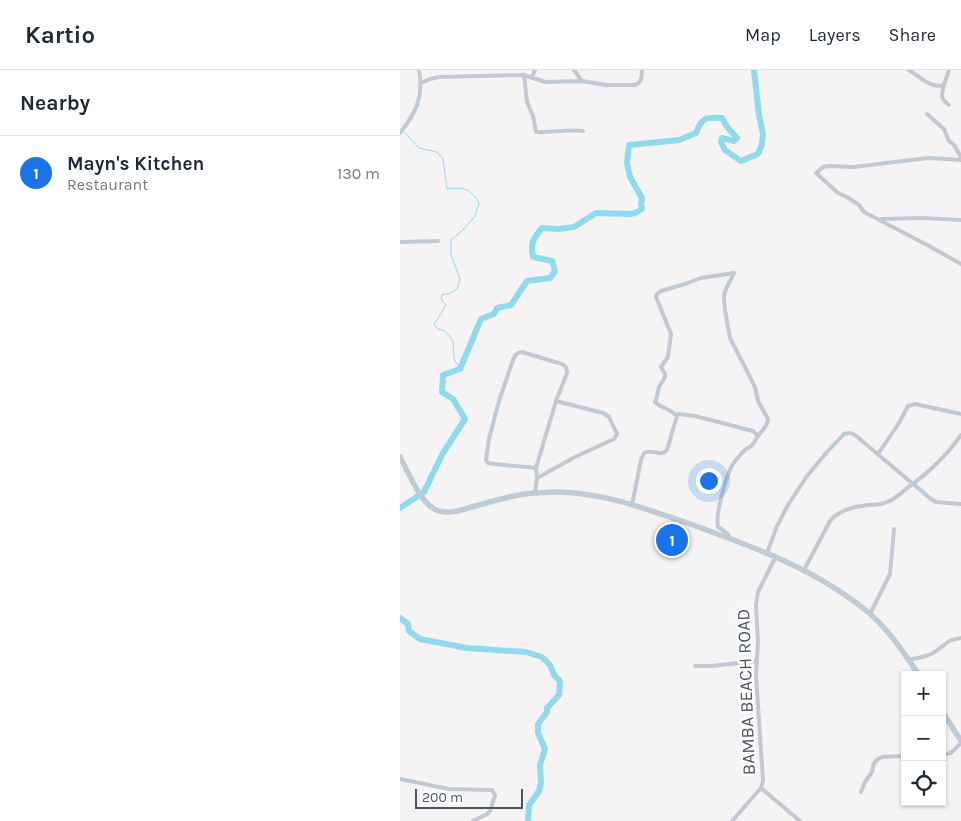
<!DOCTYPE html>
<html lang="en">
<head>
<meta charset="utf-8">
<style>
  :root { --surface:#fff; --page:#f2f2f3; --text:#1f2937; --muted:#747a83; --line:#e0e1e3; --accent:#1a73e8 }
  body { margin:0; font-family:Karla,sans-serif; background:var(--page); color:var(--text) }
  .controls { position:absolute; right:15px; bottom:15px; display:grid; overflow:hidden; border-radius:0px; box-shadow:0 1px 4px #0004 }
  .controls button { width:45px; height:45px; display:grid; place-items:center; padding:0; border:0; border-bottom:1px solid var(--line); background:var(--surface); color:var(--text); font:25px sans-serif }
  .scale { position:absolute; left:15px; bottom:12px; width:108px; box-sizing:border-box; padding-left:5px; border:2px solid #4a5661; border-top:0; font-size:14px; line-height:18px; white-space:nowrap; color:#4a5661; -webkit-text-stroke:4px #fff; paint-order:stroke }
  .you { position:absolute; left:308px; top:410px; width:18px; height:18px; margin:-12px; border:4px solid #fff; border-radius:50%; background:#1a73e8; box-shadow:0 0 0 8px #1a73e833 }
  .badge { display:grid; place-items:center; width:32px; height:32px; border-radius:50%; background:var(--accent); color:#fff; font-size:16px; font-weight:700 }
  .pin { position:absolute; translate:-50% -50%; border:2px solid #fff; box-shadow:0 1px 5px #0006 }
  .list { margin:0; padding:0; list-style:none }
  h2 { display:flex; justify-content:space-between; align-items:center; height:65px; margin:0; padding:0 20px; font-size:21px }
  h2 small { font-size:16px; font-weight:400; color:var(--muted) }
  .list li { display:grid; grid-template-columns:32px 1fr auto; gap:15px; align-items:center; box-sizing:border-box; height:75px; padding:0 20px; border-top:1px solid var(--line) }
  .list b { display:block; font-size:19px; white-space:nowrap }
  .list p { margin:0; font-size:16px; white-space:nowrap; color:var(--muted) }
  .list em { font-size:16px; font-style:normal; color:var(--muted) }
  .icon { flex:none; width:28px; height:28px; fill:none; stroke:currentColor; stroke-width:2; stroke-linecap:round; stroke-linejoin:round }
  .map { position:relative; flex:none; width:561px; height:751px; overflow:hidden }
  header { display:flex; align-items:center; gap:30px; box-sizing:border-box; height:70px; padding:0 25px; background:var(--surface); border-bottom:1px solid var(--line) }
  header strong { font-size:24px }
  nav { display:flex; gap:28px; margin-inline-start:auto; font-size:18px }
  main { display:flex }
  aside { flex:1; background:var(--surface) }
  .map>svg:first-child { display:block }
</style>
</head>
<body>
<header>
<strong>Kartio</strong>
<nav><a>Map</a><a>Layers</a><a>Share</a></nav>
</header>
<main>
<aside>
<h2>Nearby<small></small></h2>
<ul class="list">
<li><span class="badge">1</span><div><b>Mayn's Kitchen</b><p>Restaurant</p></div><em>130 m</em></li>
</ul>
</aside>
<div class="map">
<svg width="561" height="751" viewBox="0 0 561 751">
  <rect width="100%" height="100%" fill="#f5f3f3"/>
  <g fill="none" stroke-linecap="round" stroke-linejoin="round">
    <!-- stream -->
    <path stroke="#90daee" stroke-width="1" d="M4,62L19,78L37,82L43,89L47,119C64,117 70,118 79,133L75,146L64,159L51,170V185L60,209L57,219L49,224H43L41,227L42,231L46,235L34,255L38,259L45,261L53,271L54,289L60,299"/>
    <!-- river -->
    <g stroke="#90daee" stroke-width="6">
      <path d="M0,438L24,422L43,383L65,349L53,329L42,322L43,305L60,299L81,249L94,244L97,238L111,235L127,211L150,208L155,201L152,191L133,187C130,173 133,169 142,158L158,159L174,157L196,143L230,144L235,143L242,139L241,134L242,128L230,107L227,93L229,75L279,70L296,63C302,47 306,47 322,48L327,57L337,68L334,71L322,68L321,72L325,80L341,91L358,84L362,74L363,64L359,45L354,0"/>
      <path d="M0,548L8,554L9,561L20,569L67,578L126,582L142,587L150,595L154,605L160,611L159,625L147,638V642L138,654V663L145,679L140,695L141,713L139,721L129,735L128,751"/>
    </g>
    <!-- street -->
    <g stroke="#c1cad2" stroke-width="4">
      <path d="M174,0L182,11"/>
      <path d="M509,0C520,7 531,19 544,15L549,0"/>
      <path d="M124,5L127,32L133,46L136,62C151,63 167,59 183,61"/>
      <path d="M132,7L135,0"/>
      <path d="M21,13L30,9L39,7L124,5L145,12L182,11L206,15H235C242,12 242,7 242,0"/>
      <path d="M544,15C541,26 540,28 549,35"/>
      <path d="M527,44L544,59L549,71L554,75L561,87"/>
      <path d="M0,63C16,43 24,26 19,0"/>
      <path d="M561,90L528,88L454,97L428,96L423,97L416,103L438,123L447,127L459,135L464,142L529,176L561,194"/>
      <path d="M481,149L522,148L561,150"/>
      <path d="M0,172L38,171"/>
      <path d="M277,346C271,339 261,338 255,332L257,326L259,317L265,307V304L261,297L268,287L271,264L256,227L257,224L261,221L285,214L301,208L334,203"/>
      <path d="M478,384L499,353L508,336L515,334L561,344"/>
      <path d="M137,408L175,387L214,369L217,364L209,347L203,343L156,331"/>
      <path d="M135,423L137,408L136,398L156,331L167,303L166,297L162,294L122,282C116,283 115,285 113,290L99,331L89,369L86,390L88,393L94,394L136,398"/>
      <path d="M232,435L241,390L244,383C254,378 259,388 267,380L277,346L279,344L295,346L353,361L358,366"/>
      <path d="M330,469L328,464L318,457C315,445 326,405 333,394C336,389 342,383 346,379C348,378 351,377 352,375C355,372 356,368 359,365C363,359 368,356 368,349L358,331L355,317L330,268L325,240L324,228L325,221L334,203"/>
      <path d="M367,483L377,456L388,435L407,406L427,382L444,364L450,363L455,365L531,429L536,432L561,434"/>
      <path d="M404,500L430,451C439,440 453,437 468,435C474,435 481,435 487,432C494,430 500,424 506,419C527,404 546,387 561,365"/>
      <path d="M470,544L490,504L494,459"/>
      <path d="M509,590C517,588 526,587 533,583C546,576 544,570 561,568"/>
      <path d="M295,596H312L357,591"/>
      <path d="M542,685L551,683L561,673"/>
      <path d="M0,709L49,719L92,720L95,725L90,741L87,744L73,751"/>
      <path d="M361,718L400,751"/>
      <path d="M461,722L465,712L472,702L474,693L478,689L482,687L505,686"/>
      <path d="M332,751L361,718L363,711L356,605L358,572L356,535L358,522L376,486"/>
    </g>
    <!-- secondary -->
    <g stroke="#c1cbd6" stroke-width="5.5">
      <path d="M0,387C9,403 21,436 39,441C51,444 61,440 72,437C89,432 107,427 124,424C135,423 147,422 158,422C205,423 246,439 290,454C354,477 416,499 469,543C489,560 504,583 519,605"/>
      <path d="M542,641L561,671"/>
    </g>
  </g>
  <g text-anchor="middle" stroke-width="5" stroke-linejoin="round" paint-order="stroke">
    <!-- street labels -->
    <g font-size="18" fill="#4a5661" stroke="#fff">
      <text transform="translate(346 622) rotate(-92)" y="6">BAMBA BEACH ROAD</text>
    </g>
  </g>
</svg>
<div class="controls">
<button>+</button>
<button>−</button>
<button><svg class="icon" aria-label="locate" viewBox="0 0 24 24"><circle cx="12" cy="12" r="6"/><path d="M12 2v4M12 18v4M2 12h4M18 12h4"/></svg></button>
</div>
<div class="scale">200 m</div>
<div class="you"></div>
<div class="pin badge" style="left:272px;top:470px">1</div>
</div>
</main>
</body>
</html>
